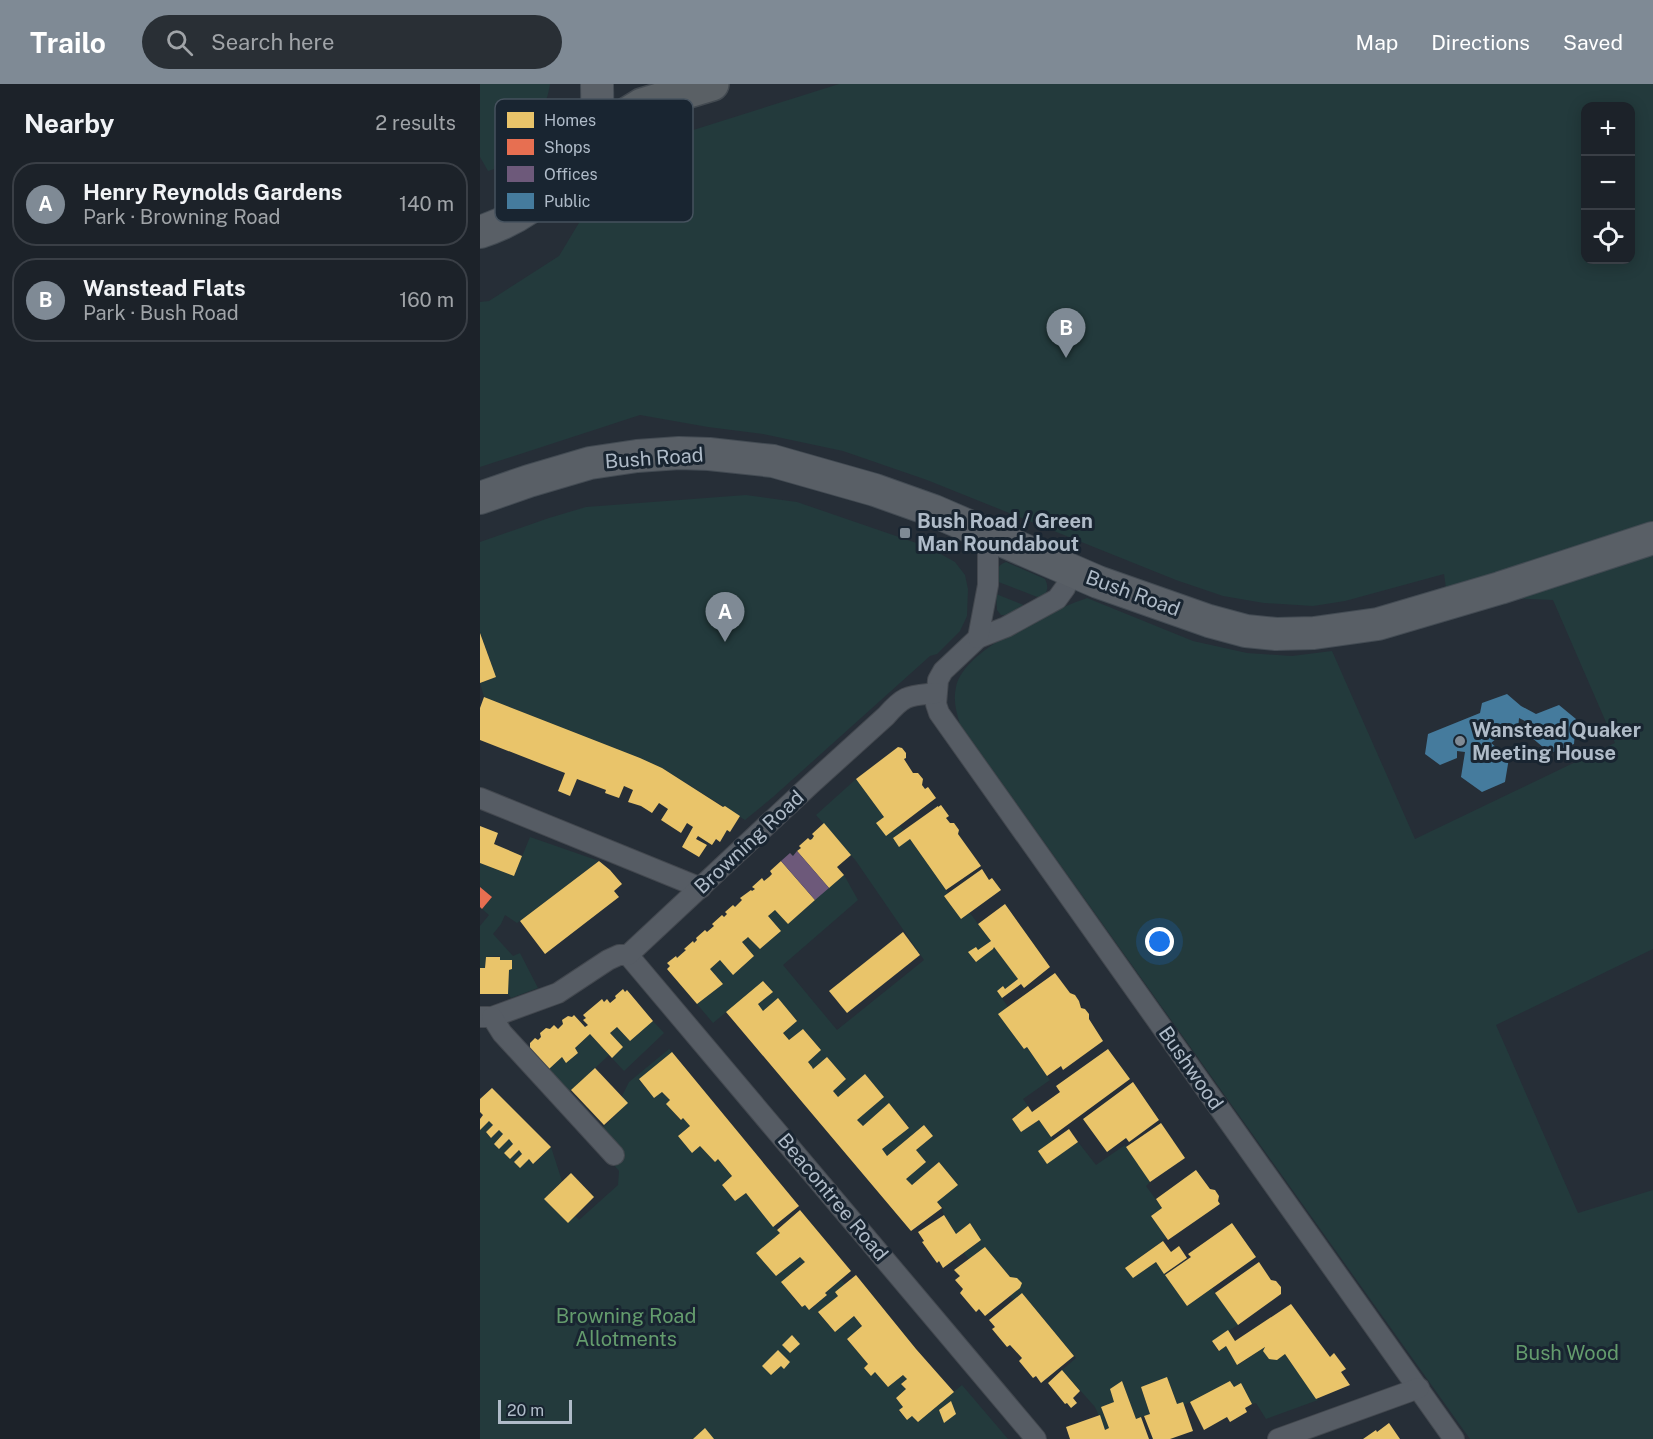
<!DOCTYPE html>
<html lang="en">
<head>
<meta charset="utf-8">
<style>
  :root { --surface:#1c2229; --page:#292f35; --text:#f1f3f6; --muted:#a0a4a8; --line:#3a3f46; --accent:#7f8a95 }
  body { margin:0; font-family:"Public Sans",sans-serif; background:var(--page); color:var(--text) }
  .controls { position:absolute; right:18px; top:18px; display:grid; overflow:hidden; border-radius:12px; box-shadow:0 3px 15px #0003 }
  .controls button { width:54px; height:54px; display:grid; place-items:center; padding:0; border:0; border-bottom:2px solid var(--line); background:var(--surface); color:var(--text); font:30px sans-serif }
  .scale { position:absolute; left:18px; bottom:15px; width:74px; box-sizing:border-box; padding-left:6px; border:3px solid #afbbc8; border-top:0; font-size:16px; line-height:21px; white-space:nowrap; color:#afbbc8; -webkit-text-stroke:4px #192531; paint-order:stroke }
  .you { position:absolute; left:680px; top:858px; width:21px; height:21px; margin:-15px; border:4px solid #fff; border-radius:50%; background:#1a73e8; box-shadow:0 0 0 9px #1a73e833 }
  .badge { display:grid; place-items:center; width:39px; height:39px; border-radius:50%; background:var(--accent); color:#fff; font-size:20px; font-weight:700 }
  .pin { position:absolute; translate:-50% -50px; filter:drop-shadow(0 2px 3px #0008) }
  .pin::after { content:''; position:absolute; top:32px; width:21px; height:18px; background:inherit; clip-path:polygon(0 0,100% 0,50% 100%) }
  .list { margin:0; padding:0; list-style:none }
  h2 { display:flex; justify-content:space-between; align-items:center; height:78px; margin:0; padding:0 24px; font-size:26px }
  h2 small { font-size:20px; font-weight:400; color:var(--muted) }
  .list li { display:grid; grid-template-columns:39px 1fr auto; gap:18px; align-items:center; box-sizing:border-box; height:84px; margin:0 12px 12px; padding:0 12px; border:2px solid var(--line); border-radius:24px }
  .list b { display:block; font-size:22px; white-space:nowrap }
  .list p { margin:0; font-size:20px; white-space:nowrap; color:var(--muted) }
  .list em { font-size:20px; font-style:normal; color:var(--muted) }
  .icon { flex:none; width:33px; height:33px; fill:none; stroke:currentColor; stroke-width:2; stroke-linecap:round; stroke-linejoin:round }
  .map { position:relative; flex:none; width:1173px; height:1355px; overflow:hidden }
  header { display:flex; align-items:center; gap:36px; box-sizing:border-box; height:84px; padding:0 30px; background:var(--accent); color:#fff }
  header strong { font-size:28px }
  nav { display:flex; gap:33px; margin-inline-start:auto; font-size:21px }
  .search { width:420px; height:54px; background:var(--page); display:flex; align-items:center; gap:15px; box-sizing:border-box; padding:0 21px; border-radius:33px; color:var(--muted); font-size:22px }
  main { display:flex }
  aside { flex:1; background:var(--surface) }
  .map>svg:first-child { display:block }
</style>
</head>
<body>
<header>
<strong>Trailo</strong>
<div class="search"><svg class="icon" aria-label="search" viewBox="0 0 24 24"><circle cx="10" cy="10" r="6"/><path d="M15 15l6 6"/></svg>Search here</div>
<nav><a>Map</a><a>Directions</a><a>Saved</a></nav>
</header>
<main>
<aside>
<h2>Nearby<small>2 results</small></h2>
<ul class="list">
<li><span class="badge">A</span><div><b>Henry Reynolds Gardens</b><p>Park · Browning Road</p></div><em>140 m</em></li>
<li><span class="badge">B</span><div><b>Wanstead Flats</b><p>Park · Bush Road</p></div><em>160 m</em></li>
</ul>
</aside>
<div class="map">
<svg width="1173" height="1355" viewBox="0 0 1173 1355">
  <rect width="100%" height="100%" fill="#262e37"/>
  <!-- green -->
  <g fill="#233a3c" fill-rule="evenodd">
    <path d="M0,0H70C68,16 54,54 43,65C36,72 24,79 14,82V85L8,87L0,73Z"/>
    <path d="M359,0H1173V865L1016,941L1098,1129L1173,1106V1355H990L480,640C476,627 473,616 476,603C483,565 573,526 607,514L713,557L767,569L812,572L852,567L935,755L1135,659L1073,516L967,511L964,490L865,517L833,522L784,519L743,512L696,496L447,396L363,367L283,350L228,343L160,331L0,383V218L9,217L79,172L120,104L191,53ZM1106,22H1150V176H1106Z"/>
    <path d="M266,411L317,418L448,463L475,478L485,491L488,505L487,532L480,547L457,570L450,572L293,713L265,736L182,684L160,674L4,613L0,599L16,593L0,548V458L69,434L106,423Z"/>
    <path d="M526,478L565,495C569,503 568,509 560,514L516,497C516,487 516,482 526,478Z"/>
    <path d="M516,510L546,522L528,531H521L517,526Z"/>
    <path d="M376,695L404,733L396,739L420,742L423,746L413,754L419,762L430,755L466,806L468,809L464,812L481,835L490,829L511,857L498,866L496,863L489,868L495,878L513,865L514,863L538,895L525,905L523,902L517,907L528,923L519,931L544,965L547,963L570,996L543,1015L548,1022L532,1034L541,1048L559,1036L574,1057L567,1079L598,1058L616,1081L645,1061L670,1098L666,1102L682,1124L671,1132L687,1154L646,1183L653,1194L676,1178L707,1222L732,1204L758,1241L732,1257L738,1267L746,1262L758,1281L785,1263L783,1267L797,1276L805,1270L838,1316L786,1335L776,1319L772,1320L761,1299L754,1303L750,1297L704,1321L697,1320L687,1293L661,1303L670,1330L656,1335L642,1297L630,1305L634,1318L621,1323L629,1344L625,1346L615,1323L582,1286L596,1274L542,1209L533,1216L530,1212L541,1199L537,1194L530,1193L505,1163L489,1175L484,1169L501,1156L490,1139L476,1150L462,1127L464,1125L457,1118L478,1100L459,1078L432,1101L426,1095L436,1066L453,1052L444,1041L407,1072L402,1065L429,1043L409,1019L383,1042L377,1036L385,991L358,1013L353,1007L366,995L347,973L333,985L328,978L341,966L323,945L309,956L303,949L317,937L298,915L283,927L278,920L293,908L284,897L233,939L217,920L243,900L230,885L240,876L253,891L274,872L262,858L268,853L280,865L301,847L288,832L295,826L308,840L331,820L319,806L338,813L364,791L378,816L303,881L357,946L444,876L376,777L336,731Z"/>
    <path d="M50,753L119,777L40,837L37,839L25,831L21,840L13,850L33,872L40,869L58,904L31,914L28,910L29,886L32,885V876H20V872L6,873L5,884H0V842L9,831L2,825L12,813L0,803V779L34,792Z"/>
    <path d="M173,937L184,949L144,987L132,974L143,963L130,949L137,943L150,957Z"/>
    <path d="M110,950L129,971L85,1012L69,994L74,990L69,985L82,973L87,978L98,969L95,964Z"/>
    <path d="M189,965L192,968L159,996L174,1014L182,1008L190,1016L187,1020L200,1036L203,1034L210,1042L198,1052L212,1069L220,1062L235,1078L238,1075L252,1092L242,1101L255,1117L266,1109L300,1149L296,1192L320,1173L325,1178L301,1198L321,1223L325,1221L330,1226L347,1211L345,1209L361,1196L365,1200L358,1212L338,1229L355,1248L374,1232L382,1242L367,1255L388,1280L384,1284L390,1291L395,1288L408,1303L423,1291L427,1295L421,1300L426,1305L416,1314L423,1323L419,1327L427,1336L432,1332L438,1338L482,1301L528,1355H0V1046L9,1037L13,1041L6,1048L11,1054L19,1046L23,1050L14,1060L19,1065L29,1055L33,1060L24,1069L30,1075L39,1066L42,1070L34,1078L40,1084L49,1075L54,1080L71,1063L82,1097L64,1115L88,1139L95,1132L99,1136L138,1101L139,1087L129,1075L121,1045L139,1028L136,1024L149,998Z"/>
  </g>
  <!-- homes -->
  <g fill="#e9c46a">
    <path d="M0,549L16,593L0,599Z"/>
    <path d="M4,613L160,674L182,684L243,723L245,722L260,732L250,748L247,746L240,758L236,755L232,761L218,752L216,755L227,761L219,773L202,763L213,743L207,739L201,749L181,736L188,725L179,719L172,729L161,722L148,718L153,706L144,702L139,714L125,709L126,706L97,695L90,712L78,707L85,689L0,656V624Z"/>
    <path d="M418,663L422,664L426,669V674L424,675L433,689H438L443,695L442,701L445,705L448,703L456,714L406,752L396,739L404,733L376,695Z"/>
    <path d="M461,721L469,732L466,734L470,739H474L479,746L478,750L501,782L466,806L430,755L419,763L413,754L458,722V723Z"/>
    <path d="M344,739L371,771L357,783L364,791L349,804L317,767L321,764L319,762L328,754L330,756L332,755L334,752L332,750Z"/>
    <path d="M0,742L18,749L14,760L42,772L34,792L0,779Z"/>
    <path d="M119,777L130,786L142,800L134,807L139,813L65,870L40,837Z"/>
    <path d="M301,777L335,816L308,840L295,826L288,832L301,847L280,865L268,853L267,854L262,858L274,872L253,891L240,876L230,885L243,900L217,920L187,885L190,882L187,879L196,872L197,874L206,866L204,865L213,857L214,859L217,856L216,854L225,846L227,848L234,842L232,840L242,831L244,833L247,830L245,828L253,821L255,823L262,816L260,814L271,806L272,807L275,805L272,803L282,794L284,797L289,793L292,790L290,787Z"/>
    <path d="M502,785L509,796L512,794L521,806L481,835L464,812Z"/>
    <path d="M525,820L570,883L544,904L541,900L522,914L517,907L523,902L525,905L538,895L514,863L513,865L496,878L488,868L496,863L498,866L511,857L498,840Z"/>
    <path d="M423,848L440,871L367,929L349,907Z"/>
    <path d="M6,873H20V876H32V885L29,886L28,910H0V884H5Z"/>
    <path d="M575,889L590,909L595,911L599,917L601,924L605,925L609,930V935L623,957L583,986L581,982L567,992L547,963L544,965L518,930Z"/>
    <path d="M283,897L293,908L278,920L283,927L298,914L317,937L303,949L309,956L323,945L341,966L328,978L332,983L333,985L347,973L366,995L353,1007L358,1013L385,990L404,1013L377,1036L383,1042L409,1019L429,1044L402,1065L407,1072L444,1041L453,1052L436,1066L446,1078L426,1095L432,1101L459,1078L478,1101L457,1118L462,1124L431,1147L246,928Z"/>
    <path d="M143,905L145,908L147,906L173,937L150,957L137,943L130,949L143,963L132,974L110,950L95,964L98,969L86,979L82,973L69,985L74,990L69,994L45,967L50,963V959L55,954L58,956L61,953L60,949L66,944L70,945L74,941L78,945L83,940L82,936L88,932L92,933L94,931L105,943L108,941L103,936L106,934L103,931L122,915L124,918L127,915L130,919L136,914L135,912Z"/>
    <path d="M628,965L650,995L571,1053L559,1036L541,1048L532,1035L548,1022L552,1028L580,1008L576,1002Z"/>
    <path d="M192,968L319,1122L293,1143L266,1109L255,1117L242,1101L252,1092L238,1075L235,1078L220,1062L212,1069L198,1052L210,1042L203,1034L201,1036L186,1020L190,1016L182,1008L174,1014L159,995Z"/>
    <path d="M115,984L148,1019L124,1041L91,1006Z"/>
    <path d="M653,998L679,1036L649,1058L646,1054L627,1068L603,1035Z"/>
    <path d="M12,1004L71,1063L53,1080L49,1075L40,1084L34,1078L42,1070L39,1066L30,1075L24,1069L33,1060L29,1055L19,1065L14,1060L23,1050L19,1046L11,1054L6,1048L13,1041L9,1037L0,1046V1035L3,1031L0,1028V1015Z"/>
    <path d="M681,1039L705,1074L670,1098L646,1063Z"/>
    <path d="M589,1045L598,1058L567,1080L558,1067Z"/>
    <path d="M716,1086L730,1105L735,1106L739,1112L738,1117L740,1120L688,1156L671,1132L682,1124L676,1115Z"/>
    <path d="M91,1089L114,1113L88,1139L64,1115Z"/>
    <path d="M320,1126L371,1187L345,1209L347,1211L329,1226L325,1221L322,1223L301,1198L325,1178L320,1173L296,1192L276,1169L300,1149L297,1146Z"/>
    <path d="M464,1131L476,1150L490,1139L501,1156L463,1184L459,1177L457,1179L442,1158L444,1157L438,1148Z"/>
    <path d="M752,1139L776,1173L707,1222L685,1191L711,1173L708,1170Z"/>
    <path d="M683,1157L691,1168L699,1162L707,1174L684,1190L676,1178L653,1194L645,1184Z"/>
    <path d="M505,1163L530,1193L537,1194L542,1199L540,1204L505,1232L499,1225L496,1228L480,1209L483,1205L475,1196L480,1192L474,1186Z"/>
    <path d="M779,1178L791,1196L796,1197L801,1203V1210L758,1241L735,1209Z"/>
    <path d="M376,1191L436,1265L474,1308L438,1338L432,1332L427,1336L419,1326L423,1323L416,1314L426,1305L421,1300L427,1295L423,1291L408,1303L395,1288L391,1292L384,1284L388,1280L367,1255L382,1242L374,1232L355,1248L338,1228L358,1212L355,1208Z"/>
    <path d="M542,1209L594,1272L561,1299L556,1292L553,1294L539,1277L542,1274L530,1261L527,1263L512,1245L515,1243L509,1236Z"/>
    <path d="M811,1220L850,1273L854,1269L866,1285L861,1288L870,1301L836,1315L805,1270L797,1276L789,1275L783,1267L785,1263L757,1281L746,1262L739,1267L732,1257L748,1246L755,1257Z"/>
    <path d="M312,1251L320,1260L310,1269L302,1261Z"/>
    <path d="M298,1266L310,1278L304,1285L301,1282L291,1291L282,1282Z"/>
    <path d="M582,1286L600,1307L593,1314L597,1319L591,1324L587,1319L585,1320L568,1299Z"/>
    <path d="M687,1293L697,1320L703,1318L713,1347L690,1355H673L664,1332L670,1330L661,1303Z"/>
    <path d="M642,1297L656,1335L661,1333L669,1355H590L586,1343L620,1331L625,1346L629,1344L621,1323L634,1318L630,1305Z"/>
    <path d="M750,1297L754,1303L761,1299L772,1320L765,1324L767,1328L750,1338L747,1333L724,1346L710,1318Z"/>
    <path d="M471,1317L476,1330L464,1339L459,1326Z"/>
    <path d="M909,1339L920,1355H883L896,1346L897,1348Z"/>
    <path d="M225,1344L234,1355H213Z"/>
  </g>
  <!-- shops -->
  <path fill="#e76f51" d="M0,803L12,813L2,825L0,823Z"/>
  <!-- offices -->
  <path fill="#6d597a" d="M317,767L349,804L335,816L301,777L310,769L313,772Z"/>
  <!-- public -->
  <path fill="#457b9d" d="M1027,610L1041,622L1056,630L1079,621L1096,635L1094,660L1070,669L1051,653L1053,641L1039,634L1038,646L1017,654L1011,659L1029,674L1025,698L1002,708L981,693L985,668L977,667V674L960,681L945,670L948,650L1000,629L1002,619Z"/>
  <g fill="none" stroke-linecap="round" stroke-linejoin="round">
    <defs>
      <g id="minor">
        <path d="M592,487L585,504L577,515L526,543L498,554L463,587L458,596L456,620L459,629L974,1355"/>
        <path d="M498,554L508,501V470L514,453"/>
        <path d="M0,714L221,804"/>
        <path d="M148,871L556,1355"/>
        <path d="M0,933H12L78,909L128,876L139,871H148L331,700L406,632C425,610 429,612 456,609"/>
        <path d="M12,933L22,949L134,1071"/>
        <path d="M798,1355L939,1304"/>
      </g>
      <g id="primary">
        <path d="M0,148C56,130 103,86 116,28C118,19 117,9 117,0"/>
        <path d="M0,414L49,397L110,379L157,372L199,369L229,370L293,377L395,406L454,427L618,498L729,537L766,547L796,550L834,549L898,540L1020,504L1173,454"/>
      </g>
      <path id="trunk" d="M102,68L136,37L162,21L232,0"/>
    </defs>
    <!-- minor casing -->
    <use href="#minor" stroke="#43484f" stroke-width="22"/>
    <!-- primary casing -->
    <use href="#primary" stroke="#434b53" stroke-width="34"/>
    <!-- trunk casing -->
    <use href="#trunk" stroke="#434a51" stroke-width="36"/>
    <!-- minor -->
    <use href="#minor" stroke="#565c64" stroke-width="20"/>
    <!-- primary -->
    <use href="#primary" stroke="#595f66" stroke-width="32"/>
    <!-- trunk -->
    <use href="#trunk" stroke="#5a6065" stroke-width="33"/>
  </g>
  <!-- markers -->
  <g fill="#7f8a95" stroke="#192531" stroke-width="2">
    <rect x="419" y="443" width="12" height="12" rx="3"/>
    <circle cx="980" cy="657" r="6"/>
  </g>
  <g text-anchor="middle" stroke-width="6" stroke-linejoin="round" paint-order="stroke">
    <!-- street labels -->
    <g font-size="20" fill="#afbbc8" stroke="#192531">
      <text transform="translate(174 374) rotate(-4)" y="7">Bush Road</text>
      <text transform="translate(653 509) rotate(20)" y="7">Bush Road</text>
      <text transform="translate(269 758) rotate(-43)" y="7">Browning Road</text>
      <text transform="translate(711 984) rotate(55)" y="7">Bushwood</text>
      <text transform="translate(353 1113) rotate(50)" y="7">Beacontree Road</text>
    </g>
    <!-- poi labels -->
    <g font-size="20" font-weight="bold" fill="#afbbc8" stroke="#192531" text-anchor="start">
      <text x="437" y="444">Bush Road / Green<tspan x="437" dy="23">Man Roundabout</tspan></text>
      <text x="992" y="653">Wanstead Quaker<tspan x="992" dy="23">Meeting House</tspan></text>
    </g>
    <!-- park labels -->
    <g font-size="20" fill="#649c6d" stroke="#192531">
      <text x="146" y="1239">Browning Road<tspan x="146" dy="23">Allotments</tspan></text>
      <text x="1087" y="1276">Bush Wood</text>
    </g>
  </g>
  <!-- legend -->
  <rect x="15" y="15" width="198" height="123" rx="9" fill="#192531" stroke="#46525e" stroke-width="1.5"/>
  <rect x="27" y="28" width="27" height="16" fill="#e9c46a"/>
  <rect x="27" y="55" width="27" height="16" fill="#e76f51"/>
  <rect x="27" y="82" width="27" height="16" fill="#6d597a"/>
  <rect x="27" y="109" width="27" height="16" fill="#457b9d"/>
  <g font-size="16" fill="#afbbc8">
    <text x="64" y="42">Homes</text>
    <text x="64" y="69">Shops</text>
    <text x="64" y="96">Offices</text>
    <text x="64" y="123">Public</text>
  </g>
</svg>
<div class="controls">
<button>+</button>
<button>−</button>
<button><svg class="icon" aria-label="locate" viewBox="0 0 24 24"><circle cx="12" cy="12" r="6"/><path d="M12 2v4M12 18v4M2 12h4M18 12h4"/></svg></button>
</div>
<div class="scale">20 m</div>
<div class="you"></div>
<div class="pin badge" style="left:245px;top:558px">A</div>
<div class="pin badge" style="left:586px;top:274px">B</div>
</div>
</main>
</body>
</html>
